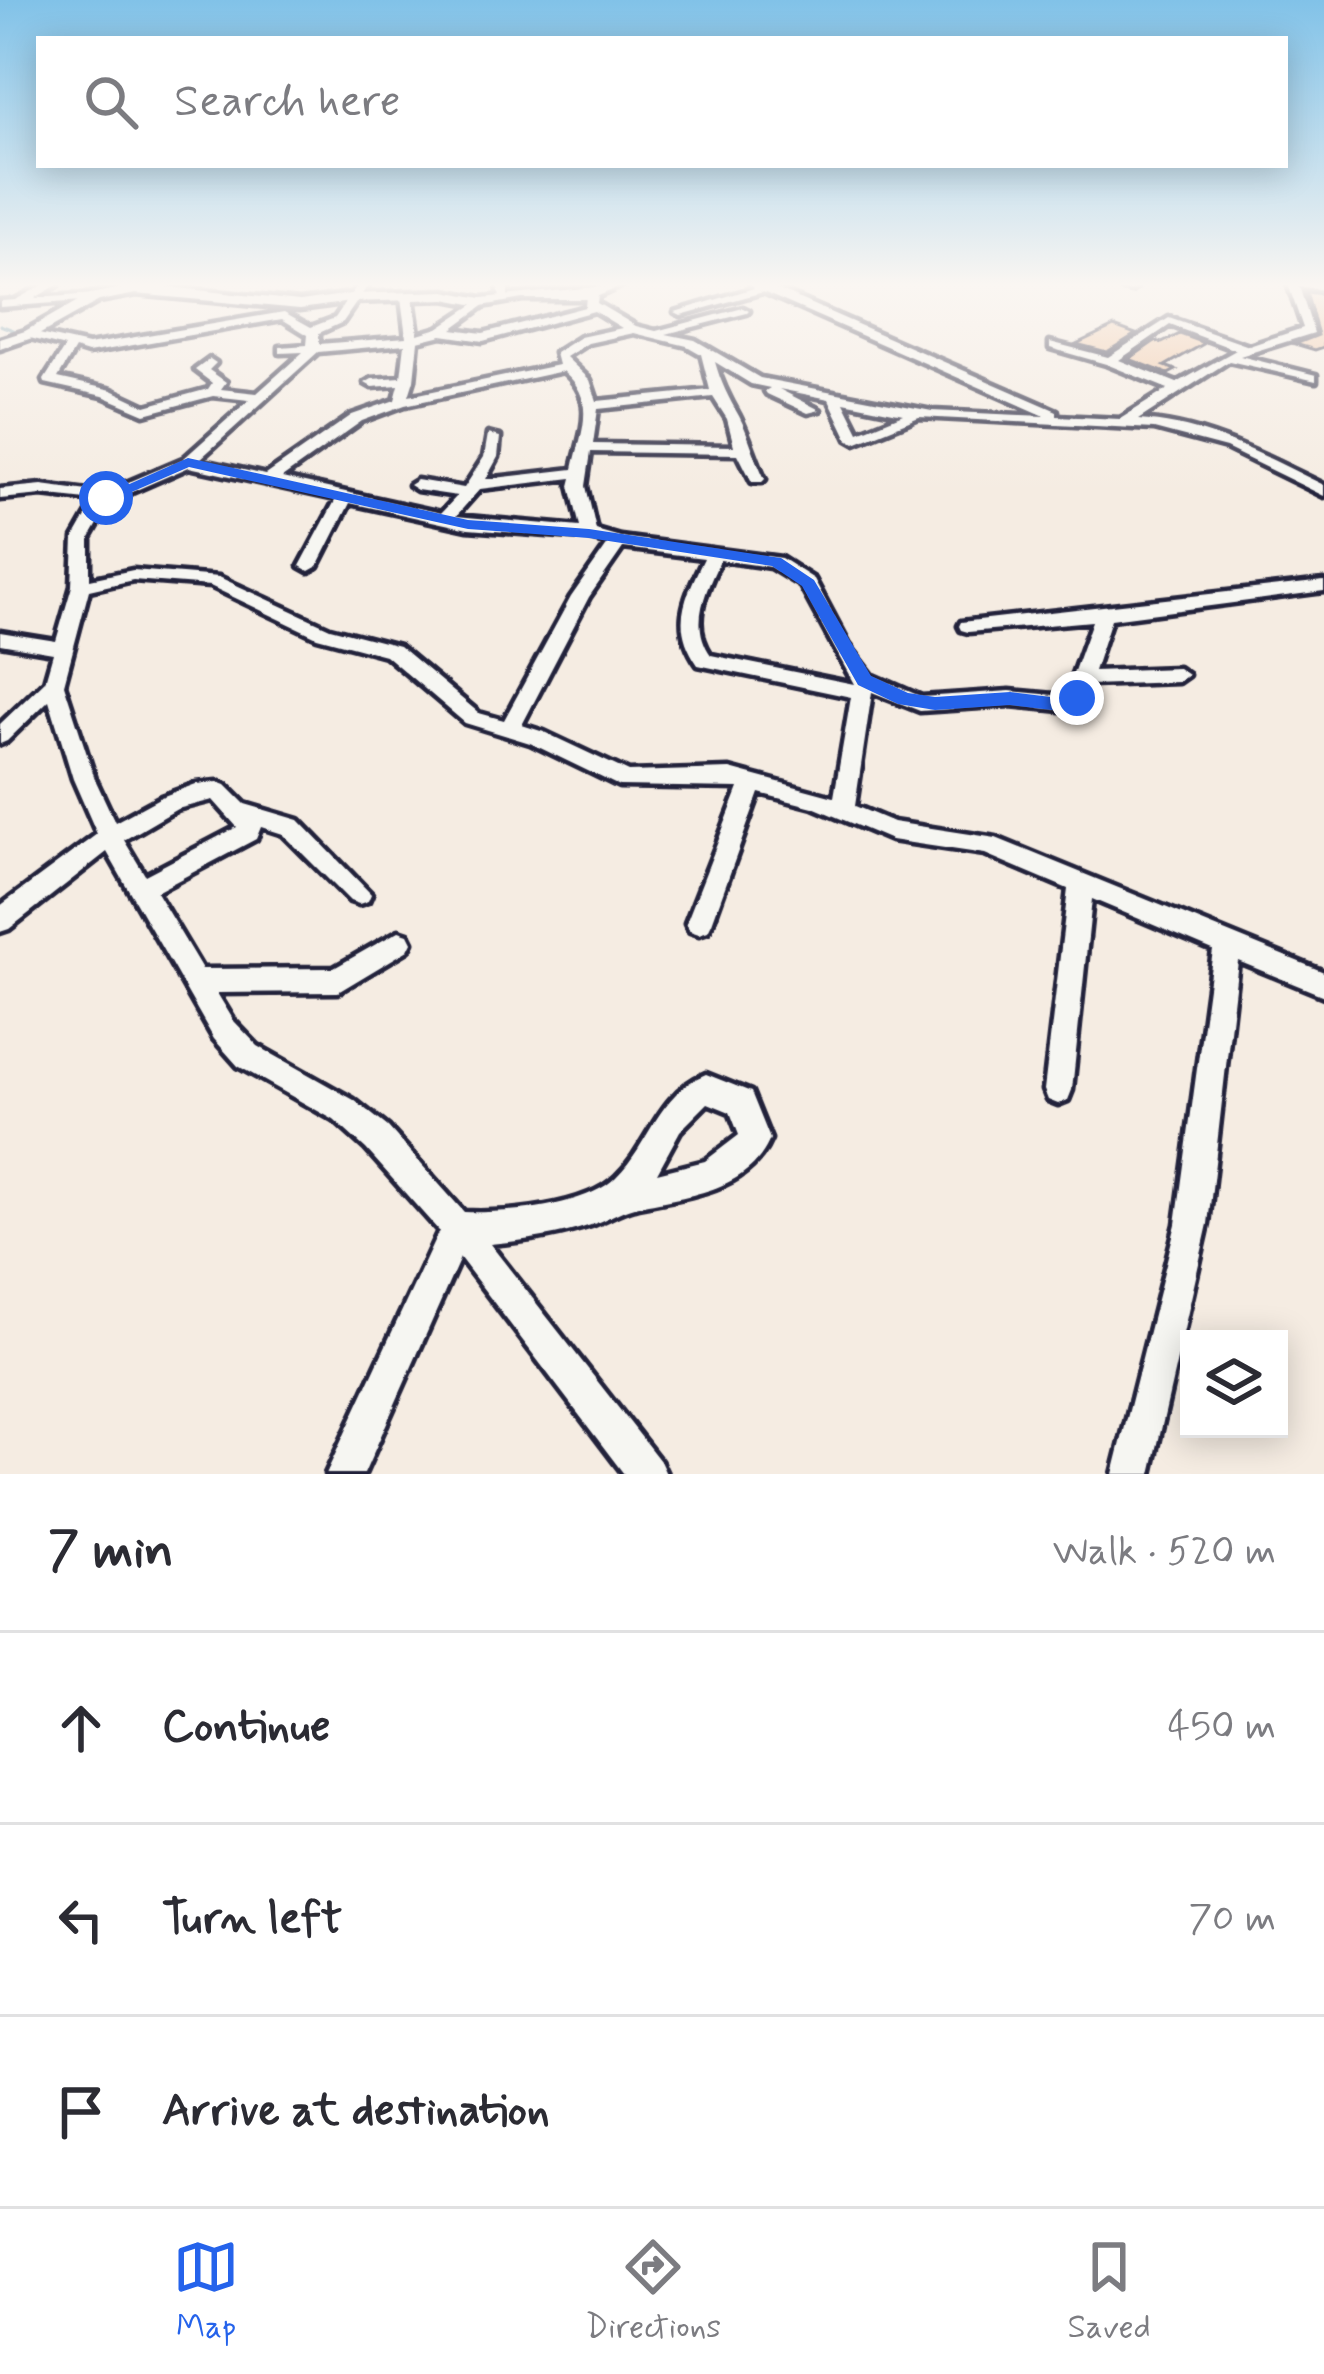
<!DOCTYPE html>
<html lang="en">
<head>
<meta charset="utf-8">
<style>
  :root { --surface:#fff; --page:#f2f2f3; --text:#2b2b33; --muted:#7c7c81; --line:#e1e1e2; --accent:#2563eb }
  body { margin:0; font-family:Mynerve,sans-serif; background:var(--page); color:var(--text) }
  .controls { position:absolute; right:36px; bottom:36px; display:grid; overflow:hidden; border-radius:0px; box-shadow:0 6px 30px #0003 }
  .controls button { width:108px; height:108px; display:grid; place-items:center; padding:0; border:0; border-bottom:3px solid var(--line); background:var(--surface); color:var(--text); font:60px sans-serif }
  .stop { position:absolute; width:36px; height:36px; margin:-27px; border:9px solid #2563eb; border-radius:50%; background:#fff }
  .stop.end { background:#2563eb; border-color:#fff; box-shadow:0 3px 12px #0008 }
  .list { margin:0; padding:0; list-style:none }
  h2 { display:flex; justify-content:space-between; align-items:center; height:156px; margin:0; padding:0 48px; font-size:51px }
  h2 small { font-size:39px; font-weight:400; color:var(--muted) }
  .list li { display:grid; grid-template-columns:78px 1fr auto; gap:36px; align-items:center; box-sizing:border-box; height:192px; padding:0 48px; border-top:3px solid var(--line) }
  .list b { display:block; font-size:45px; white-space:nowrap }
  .list em { font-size:39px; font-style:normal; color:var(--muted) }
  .icon { flex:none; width:66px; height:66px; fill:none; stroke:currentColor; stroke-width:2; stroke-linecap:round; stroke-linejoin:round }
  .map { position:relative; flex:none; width:1324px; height:1474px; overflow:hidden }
  .search { position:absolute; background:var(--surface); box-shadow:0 6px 30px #0003; left:36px; right:36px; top:36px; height:132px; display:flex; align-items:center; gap:30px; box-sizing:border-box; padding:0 42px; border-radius:0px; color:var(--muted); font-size:45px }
  .sheet { height:732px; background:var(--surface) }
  nav { display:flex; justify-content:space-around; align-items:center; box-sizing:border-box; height:168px; border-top:3px solid var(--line); background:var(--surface); font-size:33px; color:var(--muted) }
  nav a { display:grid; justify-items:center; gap:6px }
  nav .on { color:var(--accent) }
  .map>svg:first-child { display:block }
</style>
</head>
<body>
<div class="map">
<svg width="1324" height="1474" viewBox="0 0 1324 1474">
  <rect width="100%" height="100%" fill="#f5ece2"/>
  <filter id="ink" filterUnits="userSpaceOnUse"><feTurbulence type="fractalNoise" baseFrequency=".00833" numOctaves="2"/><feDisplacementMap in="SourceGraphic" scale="24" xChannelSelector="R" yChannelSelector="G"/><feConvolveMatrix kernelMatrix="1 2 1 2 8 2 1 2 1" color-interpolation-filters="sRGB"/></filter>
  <g filter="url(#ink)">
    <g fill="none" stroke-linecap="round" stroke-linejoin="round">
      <!-- stream -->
      <path stroke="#5f8ea2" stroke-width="3" d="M0,325L21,333"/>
    </g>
    <!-- building -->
    <g fill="#f0c4a0" stroke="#22223b" stroke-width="3">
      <path d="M1306,292L1324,294V347L1315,350L1295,344L1318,335Z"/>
      <path d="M1114,326L1136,334L1107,352L1076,344Z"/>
      <path d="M1180,334L1205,343L1165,366L1176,370L1168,374L1129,359L1155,341L1162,343Z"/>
    </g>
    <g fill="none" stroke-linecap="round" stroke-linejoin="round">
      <defs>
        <g id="minor">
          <path d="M45,284H59L35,298L95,294L101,297L95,300L0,307V301L15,300Z"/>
          <path d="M358,284H369L343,322L319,333V344L406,337L401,297L407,294L413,297L418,334L438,328L482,299L486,300V304L452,329L483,333L585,307L586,296L592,293L598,296L597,303L636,326L656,331L743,308L749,311L747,313L666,334L695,340L760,378L932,411L1045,416L763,292L681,315L675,312L754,288L750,284H765L1057,411V416L1120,419L1168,389L1106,364L1050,348V342L1108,357L1169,318L1249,346L1303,328L1288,284H1324V290L1299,286L1314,333L1240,356L1316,375V381L1229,361L1138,420C1204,423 1265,456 1324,485V496L1226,448L1154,429L919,417L855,443L848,439L829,399L779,389L820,410L808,413L767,394L765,391L770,388L751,384L715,362C721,383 728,397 739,416C749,435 755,459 765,479L762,482H752L738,454L591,452L586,486L596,530L620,537L781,558L814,579L849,645L872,675L922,697L1010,691L1065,696L1092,621L968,632L961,630L959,626L961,622L1324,581V591L1111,619L1094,671L1178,668L1188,675L1178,682L1089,685L1079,709L1072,711L1010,705L920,711L872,692L855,806L893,822L996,838L1324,972V996L1238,961L1208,1224L1151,1474H1113L1176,1224L1213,950L1092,899L1072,1090L1068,1100L1058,1104L1048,1100L1044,1090L1068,889L985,854L891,840L813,807L759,793L712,923L708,931L699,934L690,931L686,923L739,788L619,786L530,743L465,723L385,655L317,637L210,586L133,580L89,590L64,684L95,779L115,822L161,797L196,784L218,782L226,785L245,804L299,820L371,894L368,901L359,904L350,901L283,834L261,827L256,839L156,892L202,969L334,968L399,931L408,934L412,942L408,950L338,992L217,993L234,1021L258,1046L354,1100L388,1127L464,1212C504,1214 587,1207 616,1177C651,1143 657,1094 706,1074L751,1092L770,1139C748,1193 683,1196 634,1207C619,1211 605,1220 591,1225C558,1236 524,1241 490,1244L660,1461L666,1474H624L460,1258L364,1474H326L439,1231L366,1149L334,1120L238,1066L214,1039L107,852L9,929L0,932V906L97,834L73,779L49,700L7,741L0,744V724L45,681L53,653L0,644V632L56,641L72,586L74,538L95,501L42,495L0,499V489L42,485L103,493L183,459L249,400L213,396L145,414L103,396L45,383L44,380L65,347L26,337V331L88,345L284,312L311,327L335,318ZM594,311L622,328L580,337L555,353L558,365L409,396L414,380L418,341L442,335L483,341ZM282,319L308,335L307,345L280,347V353L303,352L257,393L221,389L226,382L209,370L216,363L210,359L195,370L212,383L208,389L146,406L112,390L58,378L75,349L88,353ZM1170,325L1236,350L1177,383L1119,360ZM634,333L687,346L701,354L710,390L597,401L590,380L566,357L588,343ZM405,344L401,377L372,379L365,383L372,387L399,385L395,400L352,415L266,475L199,460L318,352ZM563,371C598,400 581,431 573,469L486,479L498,457L500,437L488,434L484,457L464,488L417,480L409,485L417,490L457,496L441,513L282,478L362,421L405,405ZM713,397L727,419L734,446L593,444L598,409ZM844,402L903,414L859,432ZM189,467L336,499L300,566L309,571L318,566L350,503L468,529L587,538L608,544L571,597L504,720L479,713L399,646L330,628L219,577L133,570L90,579V538L111,501ZM572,478L570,486L580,527L456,516L480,489ZM623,548L704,558C685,598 670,625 698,665L851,697L834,797L730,769L629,772L544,732L522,725L589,597ZM720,560L770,567L801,586L854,684L711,655C689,624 706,591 720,560ZM213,800L237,827L145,875L124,840L177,809ZM708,1103L730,1112L739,1135L705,1161L657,1173L680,1131Z"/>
          <path d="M498,284H508V299H500Z"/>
          <path d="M1103,284H1130L1136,288L1131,291Z"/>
        </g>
        <path id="major" d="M142,284L300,301L350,294L445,291L482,298L625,284L592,299H522L482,306L445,299L350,302L300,309L136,294L99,301L35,337L0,349V339L25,331L90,294Z"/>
      </defs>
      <!-- minor casing -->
      <use href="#minor" stroke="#22223b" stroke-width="9"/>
      <!-- major casing -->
      <use href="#major" stroke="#22223b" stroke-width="9"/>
      <!-- minor -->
      <use href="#minor" fill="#f6f6f2" fill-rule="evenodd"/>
      <!-- major -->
      <use href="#major" fill="#f6f6f2" fill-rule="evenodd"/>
    </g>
  </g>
  <!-- sky -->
  <linearGradient id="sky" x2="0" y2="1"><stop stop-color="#81c2e8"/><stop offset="0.58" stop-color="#faf6f2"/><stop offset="1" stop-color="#faf6f2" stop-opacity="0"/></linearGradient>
  <rect width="1324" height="491" fill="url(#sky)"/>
  <!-- route -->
  <path fill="#2563eb" d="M188,458L468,520L589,529L781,558L814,580L871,676L908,693L935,697L1010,692L1059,698L1077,692L1087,698L1060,711L1010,705L935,710L898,704L858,685L802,586L772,566L589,538L468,529L189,467L111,501L98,498Z"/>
</svg>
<div class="controls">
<button><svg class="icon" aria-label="layers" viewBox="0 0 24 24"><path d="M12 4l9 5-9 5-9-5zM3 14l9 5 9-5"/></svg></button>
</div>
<div class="stop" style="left:106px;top:498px"></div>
<div class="stop end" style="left:1077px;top:698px"></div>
<div class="search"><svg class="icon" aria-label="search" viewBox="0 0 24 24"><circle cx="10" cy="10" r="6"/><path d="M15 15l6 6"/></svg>Search here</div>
</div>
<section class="sheet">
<h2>7 min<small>Walk · 520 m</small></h2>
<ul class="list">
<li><svg class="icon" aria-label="ahead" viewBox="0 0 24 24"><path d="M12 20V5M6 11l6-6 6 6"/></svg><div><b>Continue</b></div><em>450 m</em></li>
<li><svg class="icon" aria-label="left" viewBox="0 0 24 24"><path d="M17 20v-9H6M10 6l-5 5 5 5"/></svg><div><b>Turn left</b></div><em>70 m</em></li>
<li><svg class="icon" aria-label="arrive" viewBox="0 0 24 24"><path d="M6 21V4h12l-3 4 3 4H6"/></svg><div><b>Arrive at destination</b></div></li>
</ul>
</section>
<nav>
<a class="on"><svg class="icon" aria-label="map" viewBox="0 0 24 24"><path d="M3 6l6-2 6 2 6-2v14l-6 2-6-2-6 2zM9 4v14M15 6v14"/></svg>Map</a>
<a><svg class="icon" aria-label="directions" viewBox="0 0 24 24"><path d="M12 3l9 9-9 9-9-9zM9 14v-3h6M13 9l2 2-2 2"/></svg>Directions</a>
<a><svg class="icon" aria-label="saved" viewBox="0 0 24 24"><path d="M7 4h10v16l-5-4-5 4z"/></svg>Saved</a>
</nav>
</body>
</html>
